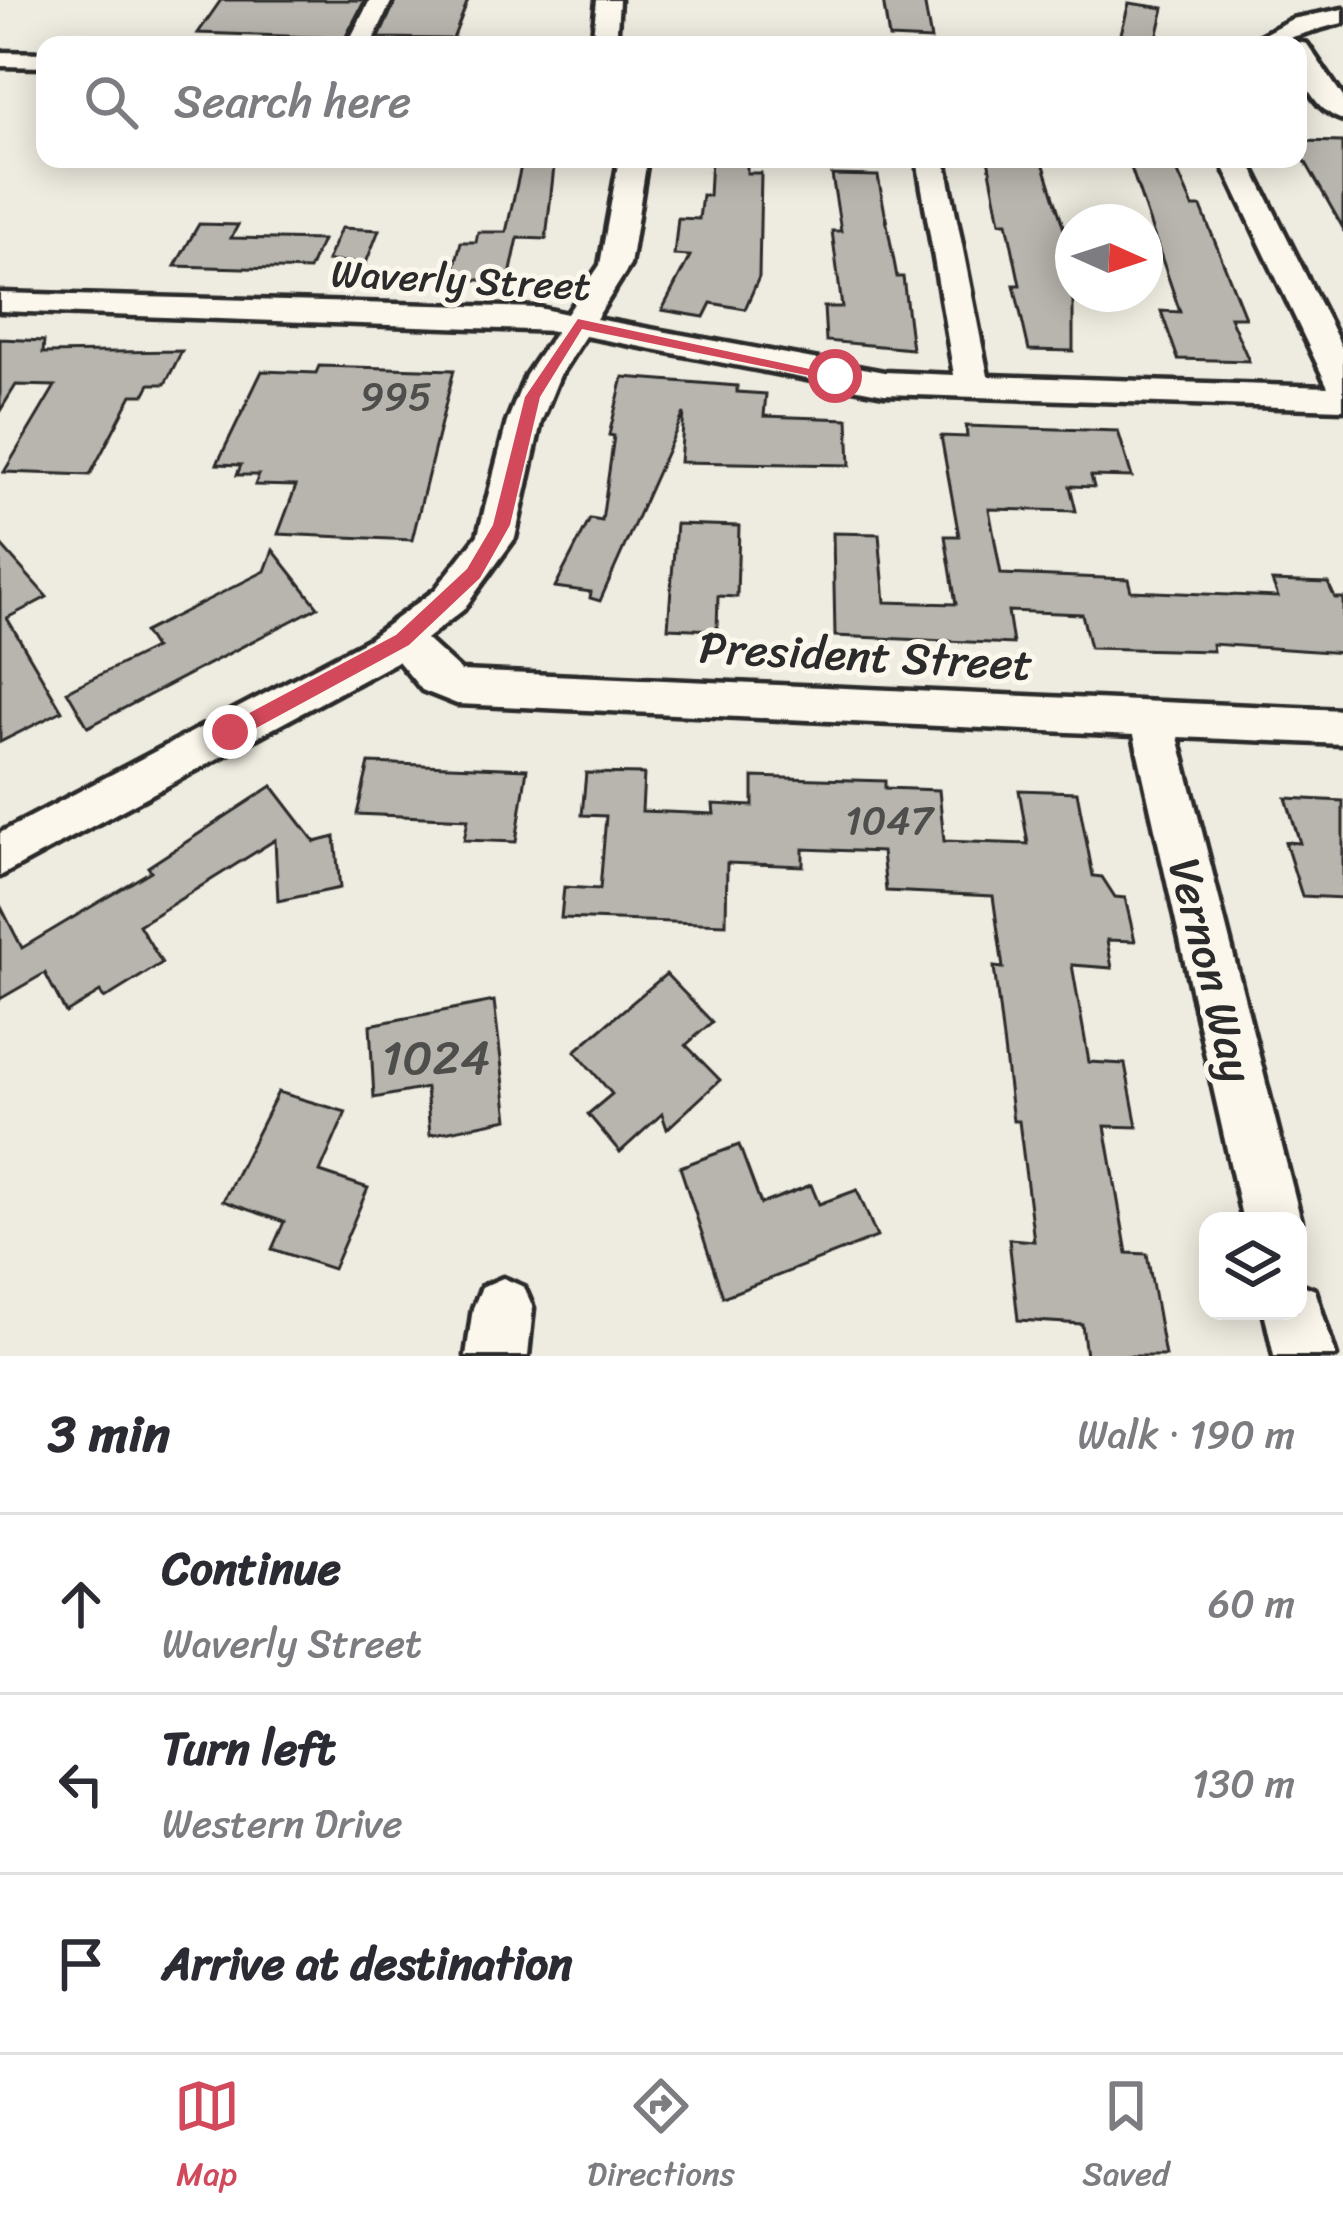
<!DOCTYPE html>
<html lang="en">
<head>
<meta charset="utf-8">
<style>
  :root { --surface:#fff; --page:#f2f2f3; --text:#2b2b33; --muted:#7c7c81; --line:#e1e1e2; --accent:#d1495b }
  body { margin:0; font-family:Sriracha,sans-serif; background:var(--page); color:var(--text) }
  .controls { position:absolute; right:36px; bottom:36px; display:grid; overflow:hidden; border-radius:24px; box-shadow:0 6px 30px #0003 }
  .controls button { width:108px; height:108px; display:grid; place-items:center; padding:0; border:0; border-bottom:3px solid var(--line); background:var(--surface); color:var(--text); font:60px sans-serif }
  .compass { position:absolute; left:1055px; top:204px; width:108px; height:108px; border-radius:50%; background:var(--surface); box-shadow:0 6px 30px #0003; rotate:93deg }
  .stop { position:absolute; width:36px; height:36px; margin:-27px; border:9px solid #d1495b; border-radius:50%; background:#fff }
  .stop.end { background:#d1495b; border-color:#fff; box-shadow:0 3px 12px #0008 }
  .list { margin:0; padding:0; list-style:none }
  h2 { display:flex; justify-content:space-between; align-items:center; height:156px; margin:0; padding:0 48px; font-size:51px }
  h2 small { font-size:39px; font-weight:400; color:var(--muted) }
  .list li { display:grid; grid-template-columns:78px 1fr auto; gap:36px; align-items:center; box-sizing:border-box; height:180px; padding:0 48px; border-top:3px solid var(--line) }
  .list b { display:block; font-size:45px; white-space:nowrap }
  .list p { margin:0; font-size:39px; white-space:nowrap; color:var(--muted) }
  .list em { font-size:39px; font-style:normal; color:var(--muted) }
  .icon { flex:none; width:66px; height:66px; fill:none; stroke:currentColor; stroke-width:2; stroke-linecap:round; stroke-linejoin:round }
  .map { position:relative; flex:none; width:1343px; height:1356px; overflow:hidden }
  .search { position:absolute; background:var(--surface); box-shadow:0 6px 30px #0003; left:36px; right:36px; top:36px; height:132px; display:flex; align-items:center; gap:30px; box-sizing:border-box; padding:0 42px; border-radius:24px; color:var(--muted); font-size:45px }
  .sheet { height:696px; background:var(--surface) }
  nav { display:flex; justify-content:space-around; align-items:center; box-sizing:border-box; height:168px; border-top:3px solid var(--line); background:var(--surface); font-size:33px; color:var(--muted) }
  nav a { display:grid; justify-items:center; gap:6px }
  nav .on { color:var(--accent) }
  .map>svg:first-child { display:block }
</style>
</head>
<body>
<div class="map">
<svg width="1343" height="1356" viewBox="0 0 1343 1356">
  <rect width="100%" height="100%" fill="#eeebe0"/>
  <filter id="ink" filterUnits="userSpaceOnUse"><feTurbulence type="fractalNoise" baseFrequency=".00833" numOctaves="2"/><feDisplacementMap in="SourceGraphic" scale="24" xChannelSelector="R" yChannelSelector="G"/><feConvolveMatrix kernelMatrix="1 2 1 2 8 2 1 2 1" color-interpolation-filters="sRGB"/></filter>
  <g filter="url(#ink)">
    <!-- building -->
    <g fill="#b8b5ae" stroke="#2b2b2b" stroke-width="3">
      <path d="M221,0H365L345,38L198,33Z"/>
      <path d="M396,0H468L453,39L379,38Z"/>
      <path d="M883,0H924L931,40L889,38Z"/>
      <path d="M1129,3L1164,8L1156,42L1119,41Z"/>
      <path d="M1299,141L1343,142V228L1301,154H1306Z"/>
      <path d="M711,159H747V173H761L759,277L745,309L711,303L704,317L662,310L690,256L674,255L678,218L699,219L702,195L709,196Z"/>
      <path d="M988,159H1042L1064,229H1073V351L1029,350L1014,285H1020L1007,222H1000Z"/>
      <path d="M1128,159H1172L1193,207H1201L1245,317H1230L1249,361L1178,359L1161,311L1180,312Z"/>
      <path d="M521,166L554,167L546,239L518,238L509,280H466L468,273H453L461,242H476L478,232H506Z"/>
      <path d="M832,175L878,176L897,277H903L912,349L826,341L824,307H842L832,231H841Z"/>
      <path d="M199,224L238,225L231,238L322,240L309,270L175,266Z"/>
      <path d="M341,228L379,230L366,263L327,261Z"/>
      <path d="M0,339L44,341L43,353L182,351L165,384H150L144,395H132L90,475L4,472L55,386L16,385L0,411Z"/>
      <path d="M319,366L454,370L412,540L278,534L296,486L255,485L259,475H237L241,465L217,464L262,371L316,373Z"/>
      <path d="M623,377L737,386V392L766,394L764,416L848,419L850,465L680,462L684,413L600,601L590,598L591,592L555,587L590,519L602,521L614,436L609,435Z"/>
      <path d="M966,426L1118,431L1132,477L1091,476L1094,487L1070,486L1076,511L989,509L1001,574L1128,579L1131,591L1278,597L1272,581L1328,583L1335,598H1343V653L1212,644L1213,651L1090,648L1082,614L1008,611L1013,644L835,636L833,533L879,534L885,602L956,604L945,536H959L941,436L967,437Z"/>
      <path d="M676,524L739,526L737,597L718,596L717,630L668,628Z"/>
      <path d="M0,544L47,597L7,618L62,711L0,742Z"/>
      <path d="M273,550L318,607L88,727L67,691L154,648L144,632L265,571Z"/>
      <path d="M369,763L527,769L516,842L464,840L468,819L357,814Z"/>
      <path d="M586,773L644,774L642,811L714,814L713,804L753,806V777L885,781V788L939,790L944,841L1028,844L1019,790L1077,792L1093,876L1102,877L1115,897L1125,898L1135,941L1107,940L1112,968L1072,965L1089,1062L1125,1064L1137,1127L1105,1126L1127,1253L1147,1254L1165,1356H1086L1082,1324L1018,1320L1009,1239L1034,1241L1019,1121H1013L994,967L1003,968L993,896L886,891L882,852L803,849V866L727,863L726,924L561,918L564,887L600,889L606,816L582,815Z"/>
      <path d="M272,786L315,842L335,837L340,888L278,901L275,840L139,925L162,963L104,999L100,992L66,1013L45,973L0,999V905L22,948L151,871L148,867Z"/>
      <path d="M1286,798L1343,801V898L1302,896L1285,842L1300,843Z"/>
      <path d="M666,974L712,1022L686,1045L720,1080L667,1129L662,1114L620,1152L588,1114L612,1094L575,1051Z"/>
      <path d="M494,1001L508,1119L430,1135L426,1088L374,1098L370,1025Z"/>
      <path d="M278,1092L346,1112L320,1172L368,1188L333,1269L272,1249L284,1222L223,1201Z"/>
      <path d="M739,1145L761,1204L811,1185L819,1204L857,1190L877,1237L723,1297L680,1167Z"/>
    </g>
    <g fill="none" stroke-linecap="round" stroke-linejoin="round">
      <defs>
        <g id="minor">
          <path d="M370,0H392L371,45H347Z"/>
          <path d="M597,0H619L616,45H592Z"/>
          <path d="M1343,9V23C1308,30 1279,45 1243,45L1292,19Z"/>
          <path d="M1298,42L1307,44L1343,97V120C1312,110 1298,74 1298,45H1289Z"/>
          <path d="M0,52L45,53V67L0,66Z"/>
          <path d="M619,159H647L630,265L596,319L884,372L954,375L917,159H945L988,376L1328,387L1220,159H1248L1343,350V409L884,394L585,336L560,375L541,422L515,538L463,610L426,639L461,671L1343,710V744L1178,737L1301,1221L1298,1227V1221H1243L1134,735L457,704L422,690L398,661L0,876V833L367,640L435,590L478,535L507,422L526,375L556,331L0,311V293L539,308L567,314L600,265Z"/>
          <path d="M503,1278L524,1287L533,1308L528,1356H466L473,1308L482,1287Z"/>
          <path d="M1298,1283L1315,1290L1336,1356H1274L1264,1311H1298Z"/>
        </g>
      </defs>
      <!-- minor casing -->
      <use href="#minor" stroke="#2b2b2b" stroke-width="9"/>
      <!-- minor -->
      <use href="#minor" fill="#fbf7ec" fill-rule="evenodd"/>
    </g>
  </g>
  <!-- route -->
  <path fill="#d1495b" d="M578,319L842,376L835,381L582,329L540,397L510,525L480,578L409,645L238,738H223V727L396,635L467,569L493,525L525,397Z"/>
  <g text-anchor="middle" stroke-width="10" stroke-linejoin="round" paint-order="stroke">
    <!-- far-street labels -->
    <g font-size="39" fill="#2b2b2b" stroke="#fbf7ec">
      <text transform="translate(461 279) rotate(3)" y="14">Waverly Street</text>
    </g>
    <!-- number labels -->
    <g font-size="39" fill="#4e4e4c">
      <text x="396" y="410">995</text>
      <text x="889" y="834">1047</text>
    </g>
    <!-- street labels -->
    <g font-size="45" fill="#2b2b2b" stroke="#fbf7ec">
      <text transform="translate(866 655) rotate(3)" y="16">President Street</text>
      <text transform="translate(1212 970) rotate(76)" y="16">Vernon Way</text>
    </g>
    <!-- near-number labels -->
    <g font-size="48" fill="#4e4e4c">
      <text x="436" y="1074">1024</text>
    </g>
  </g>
</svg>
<div class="controls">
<button><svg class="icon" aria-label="layers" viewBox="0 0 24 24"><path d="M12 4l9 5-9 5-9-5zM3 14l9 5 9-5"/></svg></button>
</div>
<svg class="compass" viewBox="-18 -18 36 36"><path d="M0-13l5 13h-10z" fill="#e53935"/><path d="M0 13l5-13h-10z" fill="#7c7c81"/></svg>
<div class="stop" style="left:835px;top:376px"></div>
<div class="stop end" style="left:230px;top:732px"></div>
<div class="search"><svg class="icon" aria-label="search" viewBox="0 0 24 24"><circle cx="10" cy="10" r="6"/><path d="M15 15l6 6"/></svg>Search here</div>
</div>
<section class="sheet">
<h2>3 min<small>Walk · 190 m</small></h2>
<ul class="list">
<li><svg class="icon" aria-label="ahead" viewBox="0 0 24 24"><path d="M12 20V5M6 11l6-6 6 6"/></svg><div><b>Continue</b><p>Waverly Street</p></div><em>60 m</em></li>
<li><svg class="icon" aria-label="left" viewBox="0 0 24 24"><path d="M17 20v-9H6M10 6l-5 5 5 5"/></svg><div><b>Turn left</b><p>Western Drive</p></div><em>130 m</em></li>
<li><svg class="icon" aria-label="arrive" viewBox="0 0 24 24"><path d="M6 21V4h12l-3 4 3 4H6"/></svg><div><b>Arrive at destination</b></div></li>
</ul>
</section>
<nav>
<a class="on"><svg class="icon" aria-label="map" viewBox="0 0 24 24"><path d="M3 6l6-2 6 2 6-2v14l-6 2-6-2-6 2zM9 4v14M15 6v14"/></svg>Map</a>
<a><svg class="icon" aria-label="directions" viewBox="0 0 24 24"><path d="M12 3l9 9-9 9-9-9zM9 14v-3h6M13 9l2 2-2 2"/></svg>Directions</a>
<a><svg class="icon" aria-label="saved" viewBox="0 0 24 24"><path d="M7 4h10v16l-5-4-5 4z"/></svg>Saved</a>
</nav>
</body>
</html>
